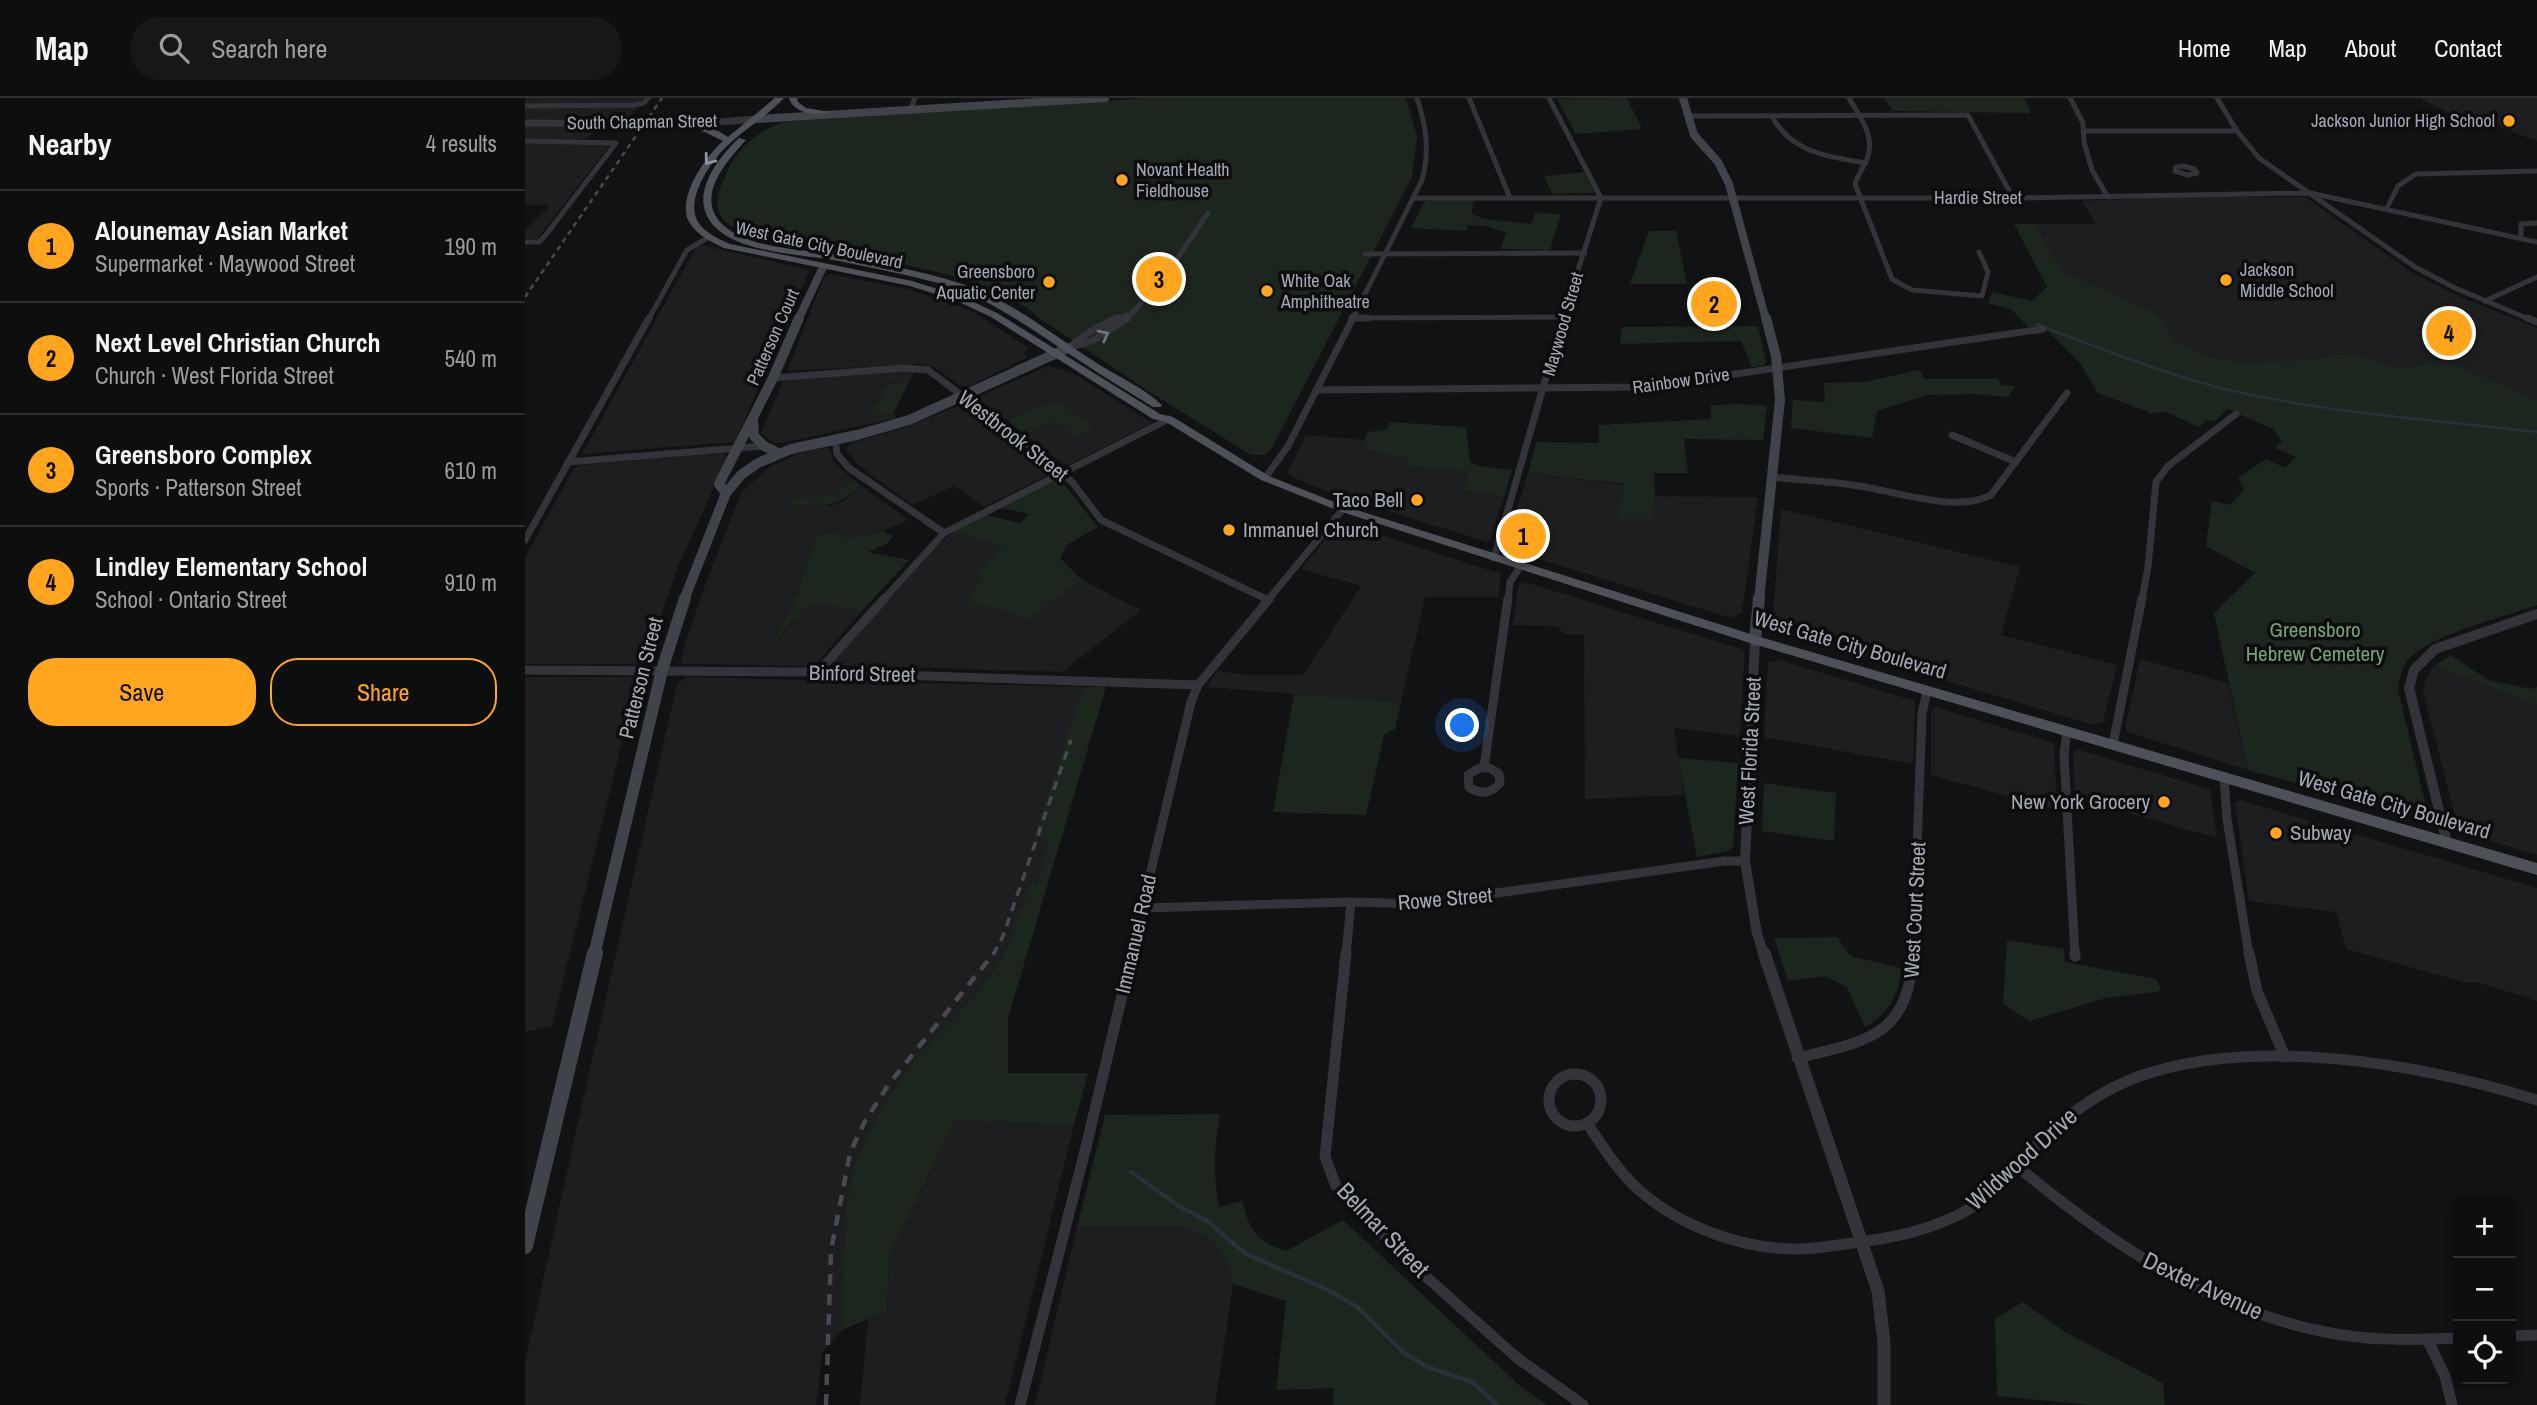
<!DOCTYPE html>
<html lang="en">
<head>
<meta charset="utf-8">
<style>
  :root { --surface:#0d0e0e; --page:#161717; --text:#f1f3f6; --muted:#9a9c9e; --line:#2d2e2e; --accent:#ffa51e }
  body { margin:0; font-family:"Archivo Narrow",sans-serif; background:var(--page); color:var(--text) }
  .controls { position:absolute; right:21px; bottom:21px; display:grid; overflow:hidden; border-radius:14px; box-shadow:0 4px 10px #0003 }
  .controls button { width:63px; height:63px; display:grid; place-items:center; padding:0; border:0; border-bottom:2px solid var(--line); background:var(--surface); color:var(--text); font:35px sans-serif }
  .you { position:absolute; left:938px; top:628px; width:24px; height:24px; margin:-18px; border:5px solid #fff; border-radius:50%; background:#1a73e8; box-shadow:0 0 0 10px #1a73e833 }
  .badge { display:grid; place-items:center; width:46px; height:46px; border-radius:50%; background:var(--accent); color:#111; font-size:23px; font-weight:700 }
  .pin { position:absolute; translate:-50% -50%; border:4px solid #fff; box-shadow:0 2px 7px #0006 }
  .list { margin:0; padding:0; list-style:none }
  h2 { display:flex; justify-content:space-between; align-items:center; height:91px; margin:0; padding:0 28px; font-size:30px }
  h2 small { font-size:23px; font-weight:400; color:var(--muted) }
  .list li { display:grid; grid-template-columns:46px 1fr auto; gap:21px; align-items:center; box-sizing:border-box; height:112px; padding:0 28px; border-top:2px solid var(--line) }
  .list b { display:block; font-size:26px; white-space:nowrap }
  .list p { margin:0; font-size:23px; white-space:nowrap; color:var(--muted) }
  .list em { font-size:23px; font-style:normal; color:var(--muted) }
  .actions { display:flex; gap:14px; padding:21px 28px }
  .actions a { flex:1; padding:16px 0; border:2px solid var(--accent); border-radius:28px; text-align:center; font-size:24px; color:var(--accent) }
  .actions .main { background:var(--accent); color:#111 }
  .icon { flex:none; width:38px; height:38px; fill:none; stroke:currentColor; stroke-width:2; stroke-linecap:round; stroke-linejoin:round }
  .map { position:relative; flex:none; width:2012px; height:1307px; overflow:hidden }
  header { display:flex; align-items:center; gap:42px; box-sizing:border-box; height:98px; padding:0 35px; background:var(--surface); border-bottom:2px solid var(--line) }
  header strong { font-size:33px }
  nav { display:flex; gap:38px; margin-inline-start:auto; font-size:24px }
  .search { width:490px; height:63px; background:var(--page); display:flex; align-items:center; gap:18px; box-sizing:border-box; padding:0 24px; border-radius:28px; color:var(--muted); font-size:26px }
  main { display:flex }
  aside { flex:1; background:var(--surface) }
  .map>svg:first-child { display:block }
</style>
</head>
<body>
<header>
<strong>Map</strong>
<div class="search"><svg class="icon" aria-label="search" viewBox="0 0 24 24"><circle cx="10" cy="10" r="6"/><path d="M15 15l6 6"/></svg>Search here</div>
<nav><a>Home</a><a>Map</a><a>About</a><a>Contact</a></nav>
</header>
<main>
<aside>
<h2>Nearby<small>4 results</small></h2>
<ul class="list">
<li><span class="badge">1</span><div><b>Alounemay Asian Market</b><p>Supermarket · Maywood Street</p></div><em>190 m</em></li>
<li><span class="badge">2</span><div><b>Next Level Christian Church</b><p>Church · West Florida Street</p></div><em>540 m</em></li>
<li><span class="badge">3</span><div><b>Greensboro Complex</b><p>Sports · Patterson Street</p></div><em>610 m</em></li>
<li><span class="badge">4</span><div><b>Lindley Elementary School</b><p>School · Ontario Street</p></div><em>910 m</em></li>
</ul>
<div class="actions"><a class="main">Save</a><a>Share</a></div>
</aside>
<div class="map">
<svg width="2012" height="1307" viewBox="0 0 2012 1307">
  <rect width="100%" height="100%" fill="#111213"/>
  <!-- built -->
  <g fill="#1d1e20">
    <path d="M0,0H119L114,5L0,7Z"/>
    <path d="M1894,0H2012V43L1968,26L1922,14Z"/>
    <path d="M0,9H113L100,22H0Z"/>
    <path d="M0,28H75L61,41L0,42Z"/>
    <path d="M0,45L85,47L12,141H0V132L26,107H0Z"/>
    <path d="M1644,99H1780L1889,176L1938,200L2012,230V302L1920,262L1874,270L1826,255L1776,262L1722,265L1679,257L1651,243L1632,216L1537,173L1510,126H1571L1557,103Z"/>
    <path d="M176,147L285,172L210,344L57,356L170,151Z"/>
    <path d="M305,176L383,191L447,213L503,250L499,256L502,259L443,289L436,288L409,269L394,266L262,273L299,179Z"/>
    <path d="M523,268L546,274L627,325L545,366H538L500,337L529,324L530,303L482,322L455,302L457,297Z"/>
    <path d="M378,273L390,274L383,285L362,286L348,317L368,316L371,320L258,345H249L236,335L258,283Z"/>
    <path d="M440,308L524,373L525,376L459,409L429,388L387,407L333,367L321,352L325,345L382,329L430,309Z"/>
    <path d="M781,337L840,342L842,352L884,360L881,368L945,373L940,392L979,399L965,442L962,444L803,394L765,378L762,375Z"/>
    <path d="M300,349L304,351L309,364L329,382L307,398L269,400L267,407L292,406L306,408L320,402L335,387L383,422L358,433L322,441L311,434L292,437L272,500L248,542L252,543L275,512L292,504L336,514L292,565L285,568L158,566L156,563L161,543L176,498L216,395L243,370L272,356Z"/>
    <path d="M198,355L203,358L152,471L121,561L111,566H0V460L48,371L56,367Z"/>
    <path d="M1003,375L1099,387L1092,419L1126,422L1130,398L1233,399L1217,515L1206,520L980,451Z"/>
    <path d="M1256,411L1495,469L1476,537L1592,567L1578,624L1568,627L1247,531Z"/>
    <path d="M817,424L976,476L973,499H900L876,604L681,589L692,573L720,577H778L836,488L776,471L812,427Z"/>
    <path d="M428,434L478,449L451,476L457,480L445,498L444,508H465L503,522L557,482L616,512L537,574L310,567L308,563L404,455Z"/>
    <path d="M1000,484L1216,551L1220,554L1215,638L1149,630L1159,697L1060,701L1059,537L1039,536L1032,528L988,527L993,488Z"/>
    <path d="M1615,561L1703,585L1723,672L1602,634L1600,631Z"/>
    <path d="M1255,562L1390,603L1388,666L1239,639L1243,565Z"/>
    <path d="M1909,568L2012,607V757L1945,737L1933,729L1898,594L1900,583Z"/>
    <path d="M0,579H107L112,583L27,928L0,934Z"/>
    <path d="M162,579L558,589L508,740H526L511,786H505L489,836L469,870L446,901L399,952L350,1023L323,1110L317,1232L297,1255L291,1307H0V1264L62,984L152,586Z"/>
    <path d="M1410,609L1529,645L1532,712L1406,677V613Z"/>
    <path d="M1551,651L1685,691L1692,740L1550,700L1548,655Z"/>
    <path d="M1715,702L2012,790V903L1952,884L1942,885L1821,851L1811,814L1724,803L1710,705Z"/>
    <path d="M430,1023L549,1027L480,1307H335L343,1221L362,1213L364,1158Z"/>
    <path d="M552,1129H662L688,1142L704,1166L708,1186L690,1307H510Z"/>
  </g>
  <!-- green -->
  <g fill="#1d261e">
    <path d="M622,0H881L892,39L887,79L747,350L740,357H726L626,295L517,222C465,174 353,163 284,150C257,145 219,144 199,122C185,107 196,88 203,72C211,51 236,31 258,24Z"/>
    <path d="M1102,0L1117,31L1051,36L1032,1Z"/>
    <path d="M1359,0H1499L1506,15L1368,13Z"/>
    <path d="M1059,74L1069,93L1068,95L1027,96L1019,78Z"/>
    <path d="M903,102H948L947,116L959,121L1006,126L1010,115L1036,116L1025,152L976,151L981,135L962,128L943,127L940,133L886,130L899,104Z"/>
    <path d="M1489,126H1510L1537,173L1632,216L1651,243L1679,257L1722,265L1776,262L1826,255L1874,270L1920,262L2012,302V507C1980,519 1903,537 1883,562C1876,570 1874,581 1873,592L1904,721L1723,672L1689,515L1730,475L1681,448L1687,403L1705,407L1719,391L1713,380L1741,361L1760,370L1771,359L1750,350L1757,343L1748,331L1703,311L1690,323L1682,322L1674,329L1641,314L1626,315L1573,295L1555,265L1518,228L1504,230L1486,211L1463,205L1467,194L1507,203L1522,189Z"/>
    <path d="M1124,133H1151L1162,186H1105Z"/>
    <path d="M1233,228L1241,264L1239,267L1227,269L1216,243L1095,246L1097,229Z"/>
    <path d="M1394,272L1399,281H1473L1476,287L1490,288L1483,299L1451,296L1402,297L1352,313L1347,340L1266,330L1268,302L1300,304L1299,285L1339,284Z"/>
    <path d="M383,285L368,316L347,317L362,286Z"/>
    <path d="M530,303L569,329L551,339L529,324L500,337L482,322Z"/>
    <path d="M1214,306L1242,308L1238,342L1159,341L1163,375H1129L1130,398L1127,422L1092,420L1099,386L1003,375L1011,344L1074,345V327L1186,321V307Z"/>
    <path d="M865,324L941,329L945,364L955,368L987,372L979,399L939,392L945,373L880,368L883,360L842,352L840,342L843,334L861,332Z"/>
    <path d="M329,382L335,387C308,414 302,405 267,407L269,400L307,398Z"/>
    <path d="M527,383L537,384L573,429L543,446L535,460L557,482L503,522L465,508H443L445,498L457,480L451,476L478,449L428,434L462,417L495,425L504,416L477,410Z"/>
    <path d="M358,433L368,438L362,446L343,454L384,462L336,514C282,502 286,498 251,543H248L272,500L292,437L311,434L322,441Z"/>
    <path d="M1926,557L1963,582L2006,591L2012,589V607L1909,568Z"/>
    <path d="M558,589H581L483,920V975H563L549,1027L430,1023L364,1158L362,1213L317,1232C320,1179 315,1108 334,1058C346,1024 377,977 401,950C424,923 451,899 470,869C487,843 495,815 505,786H511L525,741L508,740Z"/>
    <path d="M769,596L876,604L870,631L859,637L841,717L748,714Z"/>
    <path d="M1153,660L1213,665L1208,749L1203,753L1172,759Z"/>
    <path d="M1239,685L1311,695L1309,743L1237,733Z"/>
    <path d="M1312,839L1325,858L1376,870C1375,897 1363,916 1340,929L1322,889L1300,878L1263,883L1249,840Z"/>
    <path d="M1482,842L1539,851L1540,864L1631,881L1636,893L1581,900L1504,923L1478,906Z"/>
    <path d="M695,1016C689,1049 688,1076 694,1109L717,1103C725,1133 731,1143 761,1153L818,1122L995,1288L1022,1307H808L809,1290L751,1292L761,1203L708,1186L704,1166L688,1142L662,1129H552L580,1017Z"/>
    <path d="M1498,1204L1540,1234L1638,1285L1640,1307H1566L1472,1298L1470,1221Z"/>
  </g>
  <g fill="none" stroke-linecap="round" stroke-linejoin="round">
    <!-- stream-far1 -->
    <path stroke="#273138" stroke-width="2.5" d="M1511,226C1580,252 1650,281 1722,296C1818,316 1916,323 2012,334"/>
    <!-- stream -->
    <path stroke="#273138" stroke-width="4.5" d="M606,1074L654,1108L681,1122L721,1156L801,1191L832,1209L878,1254L902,1269L947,1284L972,1307"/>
    <!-- minor-far3 -->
    <g stroke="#323439" stroke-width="5">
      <path d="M944,0L985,100"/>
      <path d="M1024,0L1076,100L1037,222"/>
      <path d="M1324,0C1335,19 1351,39 1342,61C1338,70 1333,77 1330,86L1367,181L1387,192L1457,198L1463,174L1454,154"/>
      <path d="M1545,0L1558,25L1559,44L1567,72L1583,99"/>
      <path d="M1692,0L1712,33L1734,60L1890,169L1930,190L2006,222"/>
      <path d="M0,8L109,7L119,5L123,0"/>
      <path d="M385,13L390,0"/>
      <path d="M1162,18L1443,17L1488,100"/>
      <path d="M1247,18C1266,55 1304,59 1341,65"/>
      <path d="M1560,33H1712"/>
      <path d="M0,43L91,45L20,138L14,144H0"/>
      <path d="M1658,68L1669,71L1672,75L1663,77L1650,73L1651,69Z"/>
      <path d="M888,100H1488L1785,95L2012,144"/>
      <path d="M1862,110L1873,88L1891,76L2012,73"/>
      <path d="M1996,140V126L2012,125"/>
      <path d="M840,156L1060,155"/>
      <path d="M1960,203L2012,179"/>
      <path d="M827,220L1038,219"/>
      <path d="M123,222L162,152L184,139"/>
      <path d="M588,222L608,215"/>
      <path d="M601,222L641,177L683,115"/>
      <path d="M827,222L897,82C905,53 901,28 892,0"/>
    </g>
    <!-- minor-far2 -->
    <g stroke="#323439" stroke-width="7">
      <path d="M827,220H843"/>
      <path d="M2002,220L2012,224"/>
      <path d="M543,250L567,243L603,220"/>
      <path d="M543,250L564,234L592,220"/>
      <path d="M248,280L379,270L403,272L528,366L548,385L576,422L741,501"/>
      <path d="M791,292L1121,289L1518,231"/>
      <path d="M1427,337L1491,364"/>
      <path d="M310,341L312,356L324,370L419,435"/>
      <path d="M43,364L239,348"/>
      <path d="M1247,379C1274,382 1301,383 1328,387C1367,392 1431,416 1466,397L1542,295"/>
      <path d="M740,380L763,348L828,220"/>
      <path d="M0,442L124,220"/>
      <path d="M969,460L1038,220"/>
      <path d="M358,502L419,435L644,321"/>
      <path d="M743,502L818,411"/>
      <path d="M983,502L985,484L995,469"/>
      <path d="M1617,502L1623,469L1631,384L1643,368L1711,316"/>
    </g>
    <!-- minor-far1 -->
    <g stroke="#323439" stroke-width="9">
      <path d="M0,572L283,574L673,587"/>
      <path d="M292,575L360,500"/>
      <path d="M1542,633L1539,656L1550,857"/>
      <path d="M1588,646L1617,500"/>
      <path d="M959,669L983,500"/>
      <path d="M954,670H965L974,676L975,685C966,696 955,697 944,689L943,677Z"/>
      <path d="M1699,680L1702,721L1724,857"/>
      <path d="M618,810L826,804L894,806L1199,763H1220"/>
      <path d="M606,857L666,604L673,587L745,500"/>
      <path d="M821,857L826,804"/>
      <path d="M1388,857L1397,616L1402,592"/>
    </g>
    <!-- minor -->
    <g stroke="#323439" stroke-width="11">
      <path d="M821,855L800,1059L811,1088L898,1176L991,1259L1058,1307"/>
      <path d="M1550,855V858"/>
      <path d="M1724,855L1732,893L1760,959"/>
      <path d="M1272,960C1342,943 1384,939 1388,855"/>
      <circle cx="1050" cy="1002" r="26"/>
      <path d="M1062,1025C1077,1048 1093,1073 1114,1092C1155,1128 1216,1151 1270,1151C1291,1151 1313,1147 1334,1144C1377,1139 1422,1128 1458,1102C1475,1090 1488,1072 1502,1057C1534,1023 1570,994 1615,978C1732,937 1896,966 2012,1002"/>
      <path d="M1492,1068C1583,1144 1681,1210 1800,1234C1843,1243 1889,1242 1933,1240"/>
      <path d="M1986,1238L2012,1237"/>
      <path d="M1902,1241L1920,1278L1927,1307"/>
      <path d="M495,1307L562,1045L607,855"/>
    </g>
    <!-- tertiary-far2 -->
    <path stroke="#323439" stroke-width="7" d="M0,25L167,26L233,21"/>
    <!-- tertiary-far1 -->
    <g stroke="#323439" stroke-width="10">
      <path d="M1230,542L1220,763L1232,836L1239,857"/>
      <path d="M1922,745L1884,590L1889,572L1910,551L2012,516"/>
    </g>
    <!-- tertiary -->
    <path stroke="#323439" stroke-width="13" d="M1239,855L1353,1193L1359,1245V1307"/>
    <!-- secondary-far3 -->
    <g stroke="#404349" stroke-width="8">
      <path d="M1158,0L1169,37L1193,64L1204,86L1241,222"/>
      <path d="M233,21L580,0"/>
      <path d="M273,222L298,169"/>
    </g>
    <!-- secondary-far2 -->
    <g stroke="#404349" stroke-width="10">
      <path d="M228,322L229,338L239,348L253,355"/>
      <path d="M201,395L194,386L248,280L274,220"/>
      <path d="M159,502L201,395L216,377L233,365L266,351L332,337L384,322L543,250"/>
      <path d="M1234,502L1255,302L1251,258L1241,220"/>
    </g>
    <!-- secondary-far1 -->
    <g stroke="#404349" stroke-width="12">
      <path d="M1230,542L1234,500"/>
      <path d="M69,857L137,572L160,500"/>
    </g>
    <!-- secondary -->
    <path stroke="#404349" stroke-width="16" d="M0,1148L70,855"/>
    <!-- primary -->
    <g fill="#4e5158" fill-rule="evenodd">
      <path d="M250,0H259C241,19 218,32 200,50C184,66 160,102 173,124C180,135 194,141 205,146L387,183L438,199L472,215L635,316L648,319L744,378L822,409L1235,539L2012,765V777L1225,545L814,413L736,382L641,324L628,321L466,219L432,203L385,188L199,150C186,144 172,137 164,124C151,100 181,58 198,43L163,26C175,21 192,32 203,39Z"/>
      <path d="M264,0H272L273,4L281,10L305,14C292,19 268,15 264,0Z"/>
      <path d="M214,40L221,42C203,62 170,97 196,125C221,151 278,151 312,157C354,165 397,173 437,186C486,202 527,237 570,264C592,278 619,290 637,307L636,309H628C603,293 577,278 552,261C507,232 465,199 413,185C380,176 347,170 314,163C278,156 214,156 188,127C163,98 192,61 214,40Z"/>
    </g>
    <!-- rail-far2 -->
    <path stroke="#474a50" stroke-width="2.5" stroke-dasharray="5 4.5" stroke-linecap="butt" d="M0,199L137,0"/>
    <!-- rail-far1 -->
    <path stroke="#474a50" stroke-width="3.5" stroke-dasharray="9 7" stroke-linecap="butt" d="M468,857L478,838L546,642"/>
    <!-- rail -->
    <path stroke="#474a50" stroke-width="4.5" stroke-dasharray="11 9" stroke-linecap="butt" d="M301,1307L306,1153L325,1055L340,1023L364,986L469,855"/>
  </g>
  <!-- one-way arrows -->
  <defs><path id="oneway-chevron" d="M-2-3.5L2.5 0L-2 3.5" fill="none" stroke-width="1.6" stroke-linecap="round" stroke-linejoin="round" transform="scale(1.75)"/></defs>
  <use stroke="#9197a2" href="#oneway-chevron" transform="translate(184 62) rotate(127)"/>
  <use stroke="#70747d" href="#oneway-chevron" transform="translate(579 237) rotate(-27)"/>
  <!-- markers -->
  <g fill="#ffa51e" stroke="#0d0d0e" stroke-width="2.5">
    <circle cx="1984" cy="23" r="7"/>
    <circle cx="597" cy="82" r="7"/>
    <circle cx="1701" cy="182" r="7"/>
    <circle cx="524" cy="184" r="7"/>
    <circle cx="742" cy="193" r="7"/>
    <circle cx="892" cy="402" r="7"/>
    <circle cx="704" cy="432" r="7"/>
    <circle cx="1639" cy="704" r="7"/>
    <circle cx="1751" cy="735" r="7"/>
  </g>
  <g text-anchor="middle" stroke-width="7" stroke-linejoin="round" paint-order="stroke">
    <!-- far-poi labels -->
    <g font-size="18" fill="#a2a9b5" stroke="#0d0d0e" text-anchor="start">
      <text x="1970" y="29" text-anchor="end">Jackson Junior High School</text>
      <text x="611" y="78">Novant Health<tspan x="611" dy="21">Fieldhouse</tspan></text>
      <text x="1715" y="178">Jackson<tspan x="1715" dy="21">Middle School</tspan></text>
      <text x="510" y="180" text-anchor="end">Greensboro<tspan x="510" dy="21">Aquatic Center</tspan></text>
      <text x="756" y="189">White Oak<tspan x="756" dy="21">Amphitheatre</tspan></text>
    </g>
    <!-- far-street labels -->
    <g font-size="18" fill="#a2a9b5" stroke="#0d0d0e">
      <text transform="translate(117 24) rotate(-1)" y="6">South Chapman Street</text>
      <text x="1453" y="106">Hardie Street</text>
      <text transform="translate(294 147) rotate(12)" y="6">West Gate City Boulevard</text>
      <text transform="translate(1038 226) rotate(-74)" y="6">Maywood Street</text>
      <text transform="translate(248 239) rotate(-66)" y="6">Patterson Court</text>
      <text transform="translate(1156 283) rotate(-8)" y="6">Rainbow Drive</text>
    </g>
    <!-- street labels -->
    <g font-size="21" fill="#a2a9b5" stroke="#0d0d0e">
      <text transform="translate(488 338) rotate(38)" y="7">Westbrook Street</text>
      <text transform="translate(1325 547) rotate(16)" y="7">West Gate City Boulevard</text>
      <text transform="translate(337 576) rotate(1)" y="7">Binford Street</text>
      <text transform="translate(116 580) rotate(-76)" y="7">Patterson Street</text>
      <text transform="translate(1225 653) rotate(-87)" y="7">West Florida Street</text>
      <text transform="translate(1869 707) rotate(16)" y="7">West Gate City Boulevard</text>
      <text transform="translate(920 801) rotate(-5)" y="7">Rowe Street</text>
      <text transform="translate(1390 812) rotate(-87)" y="7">West Court Street</text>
      <text transform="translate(611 836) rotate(-77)" y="7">Immanuel Road</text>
    </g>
    <!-- poi labels -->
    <g font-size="21" fill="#a2a9b5" stroke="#0d0d0e" text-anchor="end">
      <text x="878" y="409">Taco Bell</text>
      <text x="718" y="439" text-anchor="start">Immanuel Church</text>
      <text x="1625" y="711">New York Grocery</text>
      <text x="1765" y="742" text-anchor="start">Subway</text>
    </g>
    <!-- park labels -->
    <g font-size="21" fill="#77a277" stroke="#0d0d0e">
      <text x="1790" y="539">Greensboro<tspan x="1790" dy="24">Hebrew Cemetery</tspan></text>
    </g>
    <!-- near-street labels -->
    <g font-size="24" fill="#a2a9b5" stroke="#0d0d0e">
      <text transform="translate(1497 1061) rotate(-42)" y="8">Wildwood Drive</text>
      <text transform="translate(858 1132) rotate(46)" y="8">Belmar Street</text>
      <text transform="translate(1678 1188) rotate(25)" y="8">Dexter Avenue</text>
    </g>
  </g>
</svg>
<div class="controls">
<button>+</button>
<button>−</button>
<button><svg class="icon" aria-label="locate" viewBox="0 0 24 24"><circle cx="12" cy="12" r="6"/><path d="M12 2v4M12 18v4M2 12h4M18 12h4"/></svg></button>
</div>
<div class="you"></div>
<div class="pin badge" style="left:998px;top:438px">1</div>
<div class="pin badge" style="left:1189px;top:206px">2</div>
<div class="pin badge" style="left:634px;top:181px">3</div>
<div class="pin badge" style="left:1924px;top:235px">4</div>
</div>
</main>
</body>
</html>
